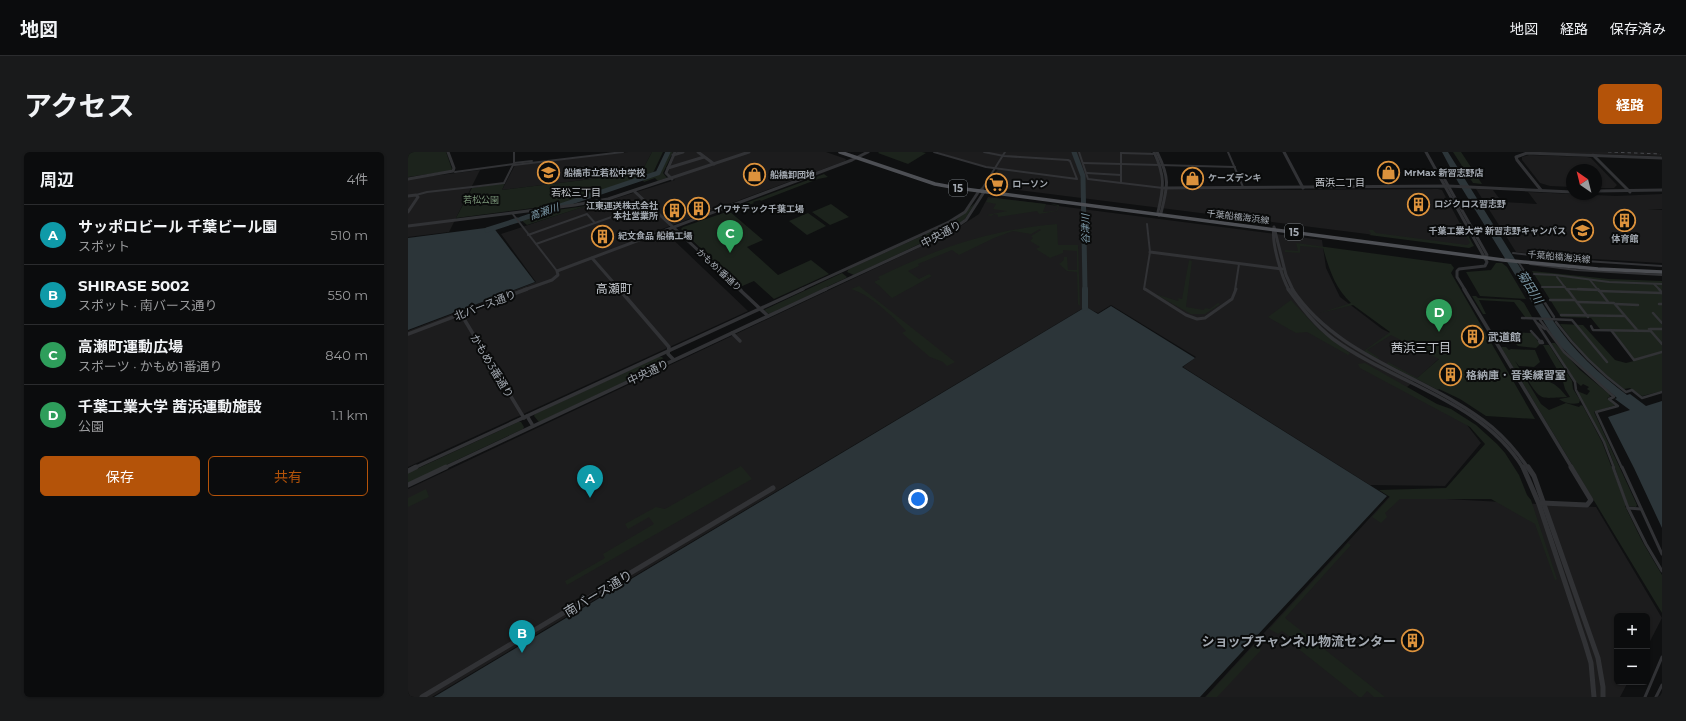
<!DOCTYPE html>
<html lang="ja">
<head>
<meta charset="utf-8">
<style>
  :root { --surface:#0b0c0d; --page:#191a1b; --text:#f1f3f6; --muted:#9a9b9d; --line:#2b2c2e; --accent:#b45309 }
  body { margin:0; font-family:Montserrat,"Noto Sans JP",sans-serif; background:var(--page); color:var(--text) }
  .controls { position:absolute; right:12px; bottom:12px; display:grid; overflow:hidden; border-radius:6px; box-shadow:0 1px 3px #0004 }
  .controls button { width:36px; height:36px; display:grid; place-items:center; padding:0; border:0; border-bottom:1px solid var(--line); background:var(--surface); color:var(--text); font:20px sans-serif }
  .compass { position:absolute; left:1158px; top:12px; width:36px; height:36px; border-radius:50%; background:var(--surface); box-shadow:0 1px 3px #0004; rotate:325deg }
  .you { position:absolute; left:510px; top:347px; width:14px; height:14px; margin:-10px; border:3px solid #fff; border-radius:50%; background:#1a73e8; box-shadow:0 0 0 6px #1a73e833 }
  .badge { display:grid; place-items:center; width:26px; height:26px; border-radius:50%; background:var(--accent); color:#fff; font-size:13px; font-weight:700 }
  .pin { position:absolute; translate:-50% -33px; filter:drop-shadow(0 1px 2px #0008) }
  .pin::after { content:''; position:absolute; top:21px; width:14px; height:12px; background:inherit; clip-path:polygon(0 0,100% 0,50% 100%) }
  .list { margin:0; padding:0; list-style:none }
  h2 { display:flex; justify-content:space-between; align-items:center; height:52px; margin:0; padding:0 16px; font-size:17px }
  h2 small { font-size:13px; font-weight:400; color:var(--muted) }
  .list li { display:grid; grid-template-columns:26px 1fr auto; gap:12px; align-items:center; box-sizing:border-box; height:60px; padding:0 16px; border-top:1px solid var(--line) }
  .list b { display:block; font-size:15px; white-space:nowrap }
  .list p { margin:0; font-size:13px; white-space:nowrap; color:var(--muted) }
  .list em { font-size:13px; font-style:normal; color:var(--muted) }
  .actions { display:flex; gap:8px; padding:12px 16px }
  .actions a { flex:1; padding:9px 0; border:1px solid var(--accent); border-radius:6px; text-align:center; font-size:14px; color:var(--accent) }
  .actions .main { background:var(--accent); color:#fff }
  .map { position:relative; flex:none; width:1254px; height:545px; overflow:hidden; border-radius:6px }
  header { display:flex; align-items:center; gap:24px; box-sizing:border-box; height:56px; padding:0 20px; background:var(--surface); border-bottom:1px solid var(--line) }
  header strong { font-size:19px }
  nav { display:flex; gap:22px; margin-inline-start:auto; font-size:14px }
  .intro { display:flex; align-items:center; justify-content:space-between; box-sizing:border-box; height:96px; padding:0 24px }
  h1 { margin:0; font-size:28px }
  .button { padding:10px 18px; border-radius:6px; background:var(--accent); color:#fff; font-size:14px; font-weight:700 }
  main { display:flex; gap:24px; padding:0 24px }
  aside { flex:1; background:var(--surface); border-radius:6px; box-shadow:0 1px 3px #0004 }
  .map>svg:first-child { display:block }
</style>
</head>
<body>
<header>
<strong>地図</strong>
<nav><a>地図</a><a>経路</a><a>保存済み</a></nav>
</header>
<div class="intro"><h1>アクセス</h1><a class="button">経路</a></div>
<main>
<aside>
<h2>周辺<small>4件</small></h2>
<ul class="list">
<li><span class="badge" style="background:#0f9aa8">A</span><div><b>サッポロビール 千葉ビール園</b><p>スポット</p></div><em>510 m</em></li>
<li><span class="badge" style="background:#0f9aa8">B</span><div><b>SHIRASE 5002</b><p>スポット · 南バース通り</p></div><em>550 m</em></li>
<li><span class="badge" style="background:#2e9e5b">C</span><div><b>高瀬町運動広場</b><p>スポーツ · かもめ1番通り</p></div><em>840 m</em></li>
<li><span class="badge" style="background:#2e9e5b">D</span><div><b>千葉工業大学 茜浜運動施設</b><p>公園</p></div><em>1.1 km</em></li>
</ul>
<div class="actions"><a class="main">保存</a><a>共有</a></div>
</aside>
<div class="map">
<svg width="1254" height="545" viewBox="0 0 1254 545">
  <rect width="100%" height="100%" fill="#0f1011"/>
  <!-- built -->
  <g fill="#1c1c1d">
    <path d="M220,0H244L233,21L94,38L107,13Z"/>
    <path d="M276,0H418L438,7L437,9L254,77L340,159L0,315V179L128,130L93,82L180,53L203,48L267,28L260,21L267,3Z"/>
    <path d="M529,0H743L752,15L753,37L891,38L1030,37L1034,38L1063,92L1062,95L579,34L590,17L567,12Z"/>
    <path d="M1118,0H1254V4Z"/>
    <path d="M1121,3L1179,5L1183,6L1209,33L1206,36H1188V18H1164V35L1142,34L1132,31L1114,8V5Z"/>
    <path d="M72,18L41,80L0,85V27Z"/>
    <path d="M1068,37L1085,38L1094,50L1129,52L1120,40L1208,44L1254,42V57H1240L1254,58V111L1169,106L1108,100Z"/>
    <path d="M580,45L914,88L918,116L932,145L974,177L1032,206L997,237L1052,264L1073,291L1037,334L962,333L775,215L788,205L703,153L690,161L677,155L24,545H0V337L542,81L571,62Z"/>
    <path d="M982,344L1188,355L1254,466L1239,495V464H1209V530H1220L1212,545H797Z"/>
  </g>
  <!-- green -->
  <g fill="#1c231c">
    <path d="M0,0H38L44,17L42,19L0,25Z"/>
    <path d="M244,0H255L245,21L149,53L48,66L64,36L97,31L94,38L233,21Z"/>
    <path d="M261,0H265L255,21L259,26L250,29L247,26L236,30L234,27L252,21Z"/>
    <path d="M471,0H514L518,1L500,12L470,1Z"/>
    <path d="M1045,0H1053L1074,32L1065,31Z"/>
    <path d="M416,22L420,25L410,27L353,49L352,48L345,50L346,51L341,53L338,51Z"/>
    <path d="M586,46L638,52L635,60L648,59L650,54L642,52L651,53L649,59L631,62L629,59L590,65V63L586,62L583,64L579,63L599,59L585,57L588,52L578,50L580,47Z"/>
    <path d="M567,51L557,67L545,76L446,123L439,120L441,117L547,69Z"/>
    <path d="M423,52L441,65L422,73L404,60Z"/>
    <path d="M178,54L119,73L113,68L141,59Z"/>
    <path d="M321,59L355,88L339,95L370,123L403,108L421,122L366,147L346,129L332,135L273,77L275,75Z"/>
    <path d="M400,61L418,74L399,83L381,69Z"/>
    <path d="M1051,71H1053L1066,94L1061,96L961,83L963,82L961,78H965L968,81L1059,93L1062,91Z"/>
    <path d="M649,72L650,93H670L672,154L670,152L669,120L659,119L651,112L656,108V105H659L660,118H669V99L655,98V101L642,106L628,97L632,95L622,89L625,86L623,84L633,78L632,77L623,82L605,79L586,86L551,103L544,98L510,112L511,114L500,119L511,127L521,122L524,124L484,146C477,140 474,135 466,130L472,127L470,125C530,96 582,78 649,72Z"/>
    <path d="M888,91L1043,112L1046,116L1043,121L1127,267L1078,264L1052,247L1031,237L1030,238L979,212L980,210L1009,226L1031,207L983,183L959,198L971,206L970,207L956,199L982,180L945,153L912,161L943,151C927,136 921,117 915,96L892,94V101L877,100V98L890,99Z"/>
    <path d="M781,108L784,109L778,155L796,158L797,156L802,157L810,151L812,152L797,162H783L747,142L770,149L771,148L769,146L774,147Z"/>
    <path d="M1088,111H1094L1099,115L1118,147L1072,144L1058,120L1083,118Z"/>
    <path d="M1124,119L1201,127L1254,129V239L1234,244L1222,236L1216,237C1191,219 1170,198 1152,172L1175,173L1207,208L1218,211L1226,209L1202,177H1192L1183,166L1153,165Z"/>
    <path d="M434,121L439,125L438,126L361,162L356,158Z"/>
    <path d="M451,134L547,210L539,214L535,210L522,205L494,181L498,179C485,164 461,142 443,137Z"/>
    <path d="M1064,144H1068L1070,146L1112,148L1116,151L1124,165H1117L1106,150L1071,148L1078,162H1075Z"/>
    <path d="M883,148L910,177L942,201L940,203L899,180L888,181L860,165Z"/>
    <path d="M1090,180L1124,181L1132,192L1128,196L1110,194L1101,185L1092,184Z"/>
    <path d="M1143,191H1147L1172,218L1201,242L1202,245L1199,246L1208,253L1186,260L1229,353L1228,355L1220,354L1201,298L1169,239L1179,243L1182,239L1179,237L1181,235L1175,232L1173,234L1167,229Z"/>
    <path d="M1135,193H1141L1164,229L1165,237L1172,248L1171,251C1165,253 1156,251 1151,247L1162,245L1157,237L1154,226Z"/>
    <path d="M1093,195H1098L1101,198L1103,197L1127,198L1132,210L1126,215L1111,214L1107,209L1133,252L1141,258L1158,251L1171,255L1173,253L1175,254L1194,290L1218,353L1217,354L1234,389L1254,423V461Z"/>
    <path d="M250,205H254L258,210L131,270L126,264L127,262Z"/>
    <path d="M957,211L1029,252L1043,257L1068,273L1089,292L1097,301L1111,323L1119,343L1123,348L1149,427L1147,428L1127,372L1083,347H992L977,361L979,365L973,371L964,365L982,345L971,338L1038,336L1077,292L1062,275L952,216L950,212Z"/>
    <path d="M1119,227C1139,228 1146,228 1159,245C1132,246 1134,250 1119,227Z"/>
    <path d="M110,270H113L116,275L115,277L0,331V321Z"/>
    <path d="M333,314L344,327L159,433L157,429L197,406L195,402L246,372L241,365L220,377L217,372L248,355L257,357Z"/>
    <path d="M18,337L21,345L0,355V346Z"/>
    <path d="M940,391L943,393L877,466L977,545H966L959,539L954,545H951L888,495L891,491L874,479L870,482L861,477Z"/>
    <path d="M847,492L853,498L809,545H798Z"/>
  </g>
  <!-- water -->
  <g fill="#2c3539">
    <path d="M1034,0H1040L1146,170C1166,199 1191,222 1219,243L1222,242L1238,254L1254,249V376L1226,316L1200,265L1222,258L1207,247L1209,246L1183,224L1149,191L1050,30Z"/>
    <path d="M85,75L127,130L0,178V86Z"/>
    <path d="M703,154L787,206L774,215L979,344L792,545H26L676,156H680L690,162Z"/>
  </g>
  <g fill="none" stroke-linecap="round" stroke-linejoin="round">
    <!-- river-far1 -->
    <g stroke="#2c3539" stroke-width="5">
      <path d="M666,0L675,24L677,138"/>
      <path d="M113,67L250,21L260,0"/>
      <path d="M79,78L110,68"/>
    </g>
    <!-- river -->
    <path stroke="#2c3539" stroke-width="6" d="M677,137V156"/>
    <!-- pedestrian-far2 -->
    <g stroke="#313235" stroke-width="2">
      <path d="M106,13L215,0"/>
      <path d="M47,20L106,12"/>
      <path d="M64,35L96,31L103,17"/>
      <path d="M1105,101L1162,108L1254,114"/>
      <path d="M1111,111L1129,138"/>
      <path d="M1122,112L1168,118L1254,123"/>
      <path d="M1126,122L1147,123L1201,130L1254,132"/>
      <path d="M1149,125L1159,138"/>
      <path d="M1182,128L1190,138"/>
      <path d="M1246,132L1252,138"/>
      <path d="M1134,135H1157"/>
      <path d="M1159,137L1190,138"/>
    </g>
    <!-- pedestrian-far1 -->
    <g stroke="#313235" stroke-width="2.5">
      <path d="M1128,137L1146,165"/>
      <path d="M1159,137L1180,165"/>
      <path d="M1170,137L1190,138"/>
      <path d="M1190,137L1200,150"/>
      <path d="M1251,137L1254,141"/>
      <path d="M1191,139L1254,141"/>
      <path d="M1142,148H1167"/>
      <path d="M1169,150L1206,151L1230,179"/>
      <path d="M1208,152L1230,153"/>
      <path d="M1251,152H1254"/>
      <path d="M1245,161L1254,171"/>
      <path d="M1153,163L1217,164"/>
      <path d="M1114,166L1164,168L1199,210"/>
      <path d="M1126,167L1167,230L1168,238L1196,290L1206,316"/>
      <path d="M1132,168L1156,200L1206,245L1201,247L1210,254L1188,260L1214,316"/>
      <path d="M1148,170C1168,197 1191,220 1218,240L1224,238L1234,246L1254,240"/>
      <path d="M1129,171L1137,177"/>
      <path d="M1183,174L1185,178L1243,179"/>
      <path d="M1241,177L1254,192"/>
      <path d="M1242,177H1254"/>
      <path d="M1203,178L1226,208L1254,200"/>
      <path d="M1123,179L1132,189"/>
      <path d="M1131,189H1134L1135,191H1132Z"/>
    </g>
    <!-- pedestrian -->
    <g stroke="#313235" stroke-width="3">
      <path d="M1205,315L1220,356L1238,392L1254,419"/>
      <path d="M1214,315L1254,402"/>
      <path d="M1220,356L1233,357"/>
      <path d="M1237,545L1254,505"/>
      <path d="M1248,545L1254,533"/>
    </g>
    <!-- minor-far1 -->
    <g stroke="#313235" stroke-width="2">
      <path d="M106,0V11L124,9"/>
      <path d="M526,0L578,15L669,27L662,9L660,8L596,4L576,0"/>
      <path d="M671,0L680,27L755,36"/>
      <path d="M713,0V31"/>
      <path d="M820,0L835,35"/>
      <path d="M713,1L747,2"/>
      <path d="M675,11L827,15"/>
      <path d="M103,17L106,11"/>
      <path d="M679,21L713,23"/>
      <path d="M574,37L597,0"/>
      <path d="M8,43L19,40L64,35"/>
      <path d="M104,61L149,119"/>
      <path d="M120,83L179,62L187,71"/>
      <path d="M128,92L240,52"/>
      <path d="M738,138L736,137L742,100L739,72"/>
      <path d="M827,138L831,112"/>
    </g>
    <!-- minor -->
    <path stroke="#313235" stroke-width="3" d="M737,137L778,163L789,167L797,166L824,147L828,137"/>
    <!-- tertiary-far2 -->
    <g stroke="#313235" stroke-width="3">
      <path d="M290,0L306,12"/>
      <path d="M746,0C757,23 756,35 750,60L751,63"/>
      <path d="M749,0C762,26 760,34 753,61L751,63"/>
      <path d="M876,0L895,36"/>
      <path d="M1018,0L1079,110L1077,114L1051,117L1049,119V125L1057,138"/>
      <path d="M265,3L275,0"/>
      <path d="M1185,3L1222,40"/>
      <path d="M260,16L296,5"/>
      <path d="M1033,21L1079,103L1077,105"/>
      <path d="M0,27L45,19L46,16L40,0"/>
      <path d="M264,27L258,21L267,0"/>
      <path d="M756,36L1040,34L1164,40"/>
      <path d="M1133,38L1109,8L1108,5L1119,1L1254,6"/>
      <path d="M226,39L333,138"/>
      <path d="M1188,39L1254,38"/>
      <path d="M0,44L8,43L10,45L0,60"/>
      <path d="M0,74L167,53L200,47L341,0"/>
      <path d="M866,75L878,123L885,138"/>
      <path d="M866,76C863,90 874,126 881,138"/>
      <path d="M742,100L874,117"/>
      <path d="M184,106L212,138"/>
      <path d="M116,138L144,128L150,123L149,119L444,8L460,0"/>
      <path d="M392,138L541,70L557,60L571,39L574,38"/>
      <path d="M416,138L539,81L558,68L576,40L574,37"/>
    </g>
    <!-- tertiary-far1 -->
    <g stroke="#313235" stroke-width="3.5">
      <path d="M211,137L261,195L260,202L266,208"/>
      <path d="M331,137L360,164"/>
      <path d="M880,137C894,156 907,173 925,187C987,232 1073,248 1115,316"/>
      <path d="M884,137C931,208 1022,224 1084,275C1098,287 1110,301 1120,316"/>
      <path d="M1056,137L1164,316"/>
      <path d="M53,162L116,266"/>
      <path d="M324,181L332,189"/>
      <path d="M0,182L119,137"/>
      <path d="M119,264L125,274"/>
      <path d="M6,316L395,137"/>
      <path d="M36,316L418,137"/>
    </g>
    <!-- tertiary -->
    <g stroke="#313235" stroke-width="5">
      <path d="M1115,315L1131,352L1177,491L1183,511L1186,545"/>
      <path d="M1120,315L1126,324L1190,506L1195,535V545"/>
      <path d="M0,319L8,315"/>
      <path d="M0,333L38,315"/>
      <path d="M1134,351L1179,353L1183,348L1163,315"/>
      <path d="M14,545L365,336"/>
    </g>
    <!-- primary -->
    <path stroke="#4d4f54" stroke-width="3.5" d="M432,0L527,32L549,36L1095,108L1190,117L1254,120"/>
    <!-- rail -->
    <path stroke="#484a4e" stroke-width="1" stroke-dasharray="3.5 3" stroke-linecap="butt" d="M1200,0L1254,2"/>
  </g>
  <!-- icons -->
  <defs>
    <symbol id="school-ring" viewBox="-11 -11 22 22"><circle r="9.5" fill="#0a0b0b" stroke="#dc923c" stroke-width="1.5"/><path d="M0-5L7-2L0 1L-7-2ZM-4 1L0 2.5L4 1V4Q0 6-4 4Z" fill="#dc923c"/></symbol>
    <symbol id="shop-ring" viewBox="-11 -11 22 22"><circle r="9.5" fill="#0a0b0b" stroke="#dc923c" stroke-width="1.5"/><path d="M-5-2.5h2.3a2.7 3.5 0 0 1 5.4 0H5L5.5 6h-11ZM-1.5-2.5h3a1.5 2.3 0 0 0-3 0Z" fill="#dc923c"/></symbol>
    <symbol id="supermarket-ring" viewBox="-11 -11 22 22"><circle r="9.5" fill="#0a0b0b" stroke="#dc923c" stroke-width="1.5"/><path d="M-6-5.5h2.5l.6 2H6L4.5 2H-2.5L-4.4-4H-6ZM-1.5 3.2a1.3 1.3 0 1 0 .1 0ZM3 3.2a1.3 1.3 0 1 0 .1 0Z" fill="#dc923c"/></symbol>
    <symbol id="building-ring" viewBox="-11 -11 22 22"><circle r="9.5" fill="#0a0b0b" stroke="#dc923c" stroke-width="1.5"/><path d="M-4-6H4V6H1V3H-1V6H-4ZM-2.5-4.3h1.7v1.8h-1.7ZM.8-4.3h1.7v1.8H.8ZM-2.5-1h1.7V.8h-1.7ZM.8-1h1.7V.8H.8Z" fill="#dc923c"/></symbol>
    <symbol id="university-ring" viewBox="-11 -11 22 22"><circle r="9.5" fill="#0a0b0b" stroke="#dc923c" stroke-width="1.5"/><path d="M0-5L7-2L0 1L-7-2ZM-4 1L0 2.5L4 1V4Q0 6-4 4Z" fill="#dc923c"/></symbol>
  </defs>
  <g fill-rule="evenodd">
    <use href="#school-ring" x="128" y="8" width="25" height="25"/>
    <use href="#shop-ring" x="968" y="8" width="25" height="25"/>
    <use href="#shop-ring" x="334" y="10" width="25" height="25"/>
    <use href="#shop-ring" x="772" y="14" width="25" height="25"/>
    <use href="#supermarket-ring" x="576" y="20" width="25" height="25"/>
    <use href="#building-ring" x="998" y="40" width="25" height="25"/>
    <use href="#building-ring" x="278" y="44" width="25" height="25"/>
    <use href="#building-ring" x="254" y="46" width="25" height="25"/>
    <use href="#building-ring" x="1204" y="56" width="25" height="25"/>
    <use href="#university-ring" x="1162" y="66" width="25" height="25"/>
    <use href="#building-ring" x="182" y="72" width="25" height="25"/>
    <use href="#building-ring" x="1052" y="172" width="25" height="25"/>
    <use href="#building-ring" x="1030" y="210" width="25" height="25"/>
    <use href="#building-ring" x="992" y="476" width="25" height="25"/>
  </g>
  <g text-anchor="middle" stroke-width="4" stroke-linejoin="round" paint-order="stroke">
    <!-- far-poi labels -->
    <g font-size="9" font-weight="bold" fill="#a2a8b0" stroke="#0a0b0b" text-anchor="start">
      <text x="156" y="24">船橋市立若松中学校</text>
      <text x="996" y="24">MrMax 新習志野店</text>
      <text x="362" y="26">船橋卸団地</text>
      <text x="800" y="29">ケーズデンキ</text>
      <text x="604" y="35">ローソン</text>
      <text x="1026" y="55">ロジクロス習志野</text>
      <text x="250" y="57" text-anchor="end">江東運送株式会社<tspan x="250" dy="10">本社営業所</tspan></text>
      <text x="306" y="60">イワサテック千葉工場</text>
      <text x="1158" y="82" text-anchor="end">千葉工業大学 新習志野キャンパス</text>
      <text x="210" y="87">紀文食品 船橋工場</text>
      <text x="1217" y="90" text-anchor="middle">体育館</text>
    </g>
    <!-- far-park labels -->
    <g font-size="9" fill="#7d997b" stroke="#0a0b0b">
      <text x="73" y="51">若松公園</text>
    </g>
    <!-- far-street labels -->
    <g font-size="9" fill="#a2a8b0" stroke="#0a0b0b">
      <text transform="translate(830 65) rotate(7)" y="3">千葉船橋海浜線</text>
      <text transform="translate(1151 105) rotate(5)" y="3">千葉船橋海浜線</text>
      <text transform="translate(311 118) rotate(43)" y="3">かもめ1番通り</text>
    </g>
    <!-- far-neighbourhood labels -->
    <g font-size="10" fill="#c2c6cc" stroke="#0a0b0b">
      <text x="932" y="34">茜浜二丁目</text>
      <text x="168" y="44">若松三丁目</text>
    </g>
    <!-- shield labels -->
    <g fill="#0a0b0b" stroke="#74797e" stroke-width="1">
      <rect x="541" y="28" width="18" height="16" rx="3"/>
      <rect x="877" y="72" width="18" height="16" rx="3"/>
    </g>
    <g font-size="10" font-weight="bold" fill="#a2a8b0">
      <text x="550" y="40">15</text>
      <text x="886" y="84">15</text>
    </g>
    <!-- far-water labels -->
    <g font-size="10" font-style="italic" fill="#7c99a8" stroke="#0a0b0b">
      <text transform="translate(136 59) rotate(-19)" y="4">高瀬川</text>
      <text transform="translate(677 77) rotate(-90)" y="4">谷津川</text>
    </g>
    <!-- street labels -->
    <g font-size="11" fill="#a2a8b0" stroke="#0a0b0b">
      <text transform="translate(533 82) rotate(-28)" y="4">中央通り</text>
      <text transform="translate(77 153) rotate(-21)" y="4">北バース通り</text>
      <text transform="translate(84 214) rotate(59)" y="4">かもめ3番通り</text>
      <text transform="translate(240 220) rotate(-25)" y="4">中央通り</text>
    </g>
    <!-- poi labels -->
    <g font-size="11" font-weight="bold" fill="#a2a8b0" stroke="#0a0b0b" text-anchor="start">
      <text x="1080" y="189">武道館</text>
      <text x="1058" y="227">格納庫 ･ 音楽練習室</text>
    </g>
    <!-- water labels -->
    <g font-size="12" font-style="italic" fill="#7c99a8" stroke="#0a0b0b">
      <text transform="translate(1122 135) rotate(58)" y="4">菊田川</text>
    </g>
    <!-- neighbourhood labels -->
    <g font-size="12" fill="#c2c6cc" stroke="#0a0b0b">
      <text x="206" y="141">高瀬町</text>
      <text x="1013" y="200">茜浜三丁目</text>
    </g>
    <!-- near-street labels -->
    <g font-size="13" fill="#a2a8b0" stroke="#0a0b0b">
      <text transform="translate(190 441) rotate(-31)" y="5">南バース通り</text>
    </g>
    <!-- near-poi labels -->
    <g font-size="13" font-weight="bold" fill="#a2a8b0" stroke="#0a0b0b" text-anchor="end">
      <text x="988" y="494">ショップチャンネル物流センター</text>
    </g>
  </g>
</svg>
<div class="controls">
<button>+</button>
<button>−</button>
</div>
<svg class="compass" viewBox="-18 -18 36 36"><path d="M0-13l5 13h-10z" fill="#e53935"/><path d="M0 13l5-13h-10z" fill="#9a9b9d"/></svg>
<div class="you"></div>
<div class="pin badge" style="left:182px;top:346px;background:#0f9aa8">A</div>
<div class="pin badge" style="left:114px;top:501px;background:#0f9aa8">B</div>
<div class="pin badge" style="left:322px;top:101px;background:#2e9e5b">C</div>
<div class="pin badge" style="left:1031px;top:180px;background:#2e9e5b">D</div>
</div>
</main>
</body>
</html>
